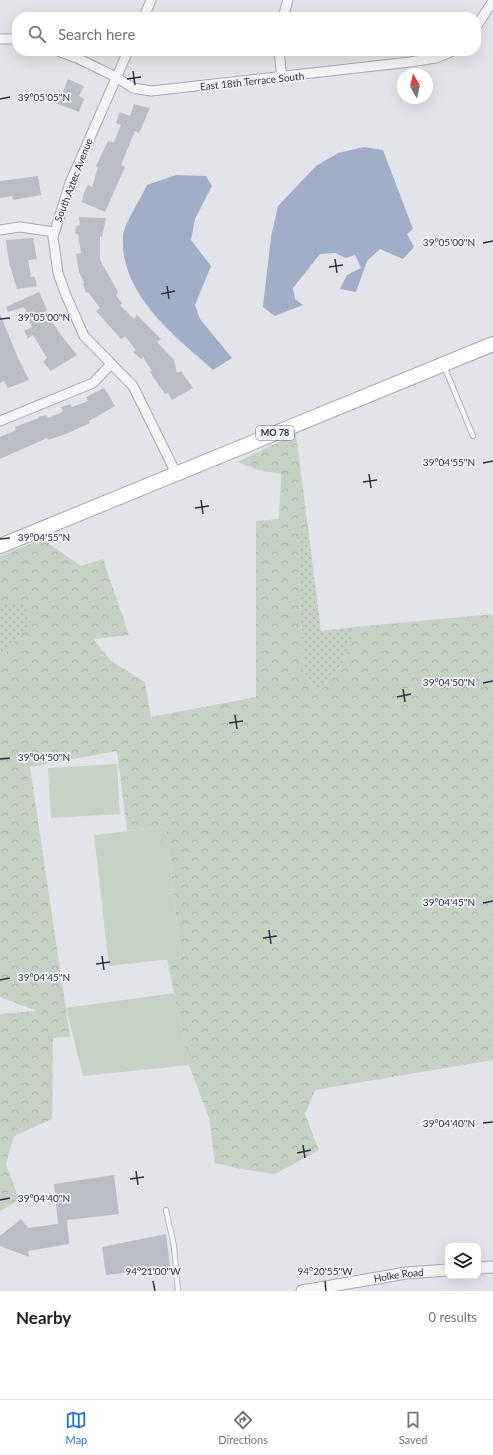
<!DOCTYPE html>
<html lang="en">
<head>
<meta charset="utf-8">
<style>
  :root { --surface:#fff; --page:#f6f6f6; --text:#202124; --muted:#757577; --line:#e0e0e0; --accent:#1a73e8 }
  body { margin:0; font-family:Lato,sans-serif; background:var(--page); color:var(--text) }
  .controls { position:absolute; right:12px; bottom:12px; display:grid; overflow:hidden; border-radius:8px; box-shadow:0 4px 16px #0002 }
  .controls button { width:36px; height:36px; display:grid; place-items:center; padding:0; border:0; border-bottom:1px solid var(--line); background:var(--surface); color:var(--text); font:20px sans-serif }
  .compass { position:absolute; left:397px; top:68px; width:36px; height:36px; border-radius:50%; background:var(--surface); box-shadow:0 4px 16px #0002; rotate:351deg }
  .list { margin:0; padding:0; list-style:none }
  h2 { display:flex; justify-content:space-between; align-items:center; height:52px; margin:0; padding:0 16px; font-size:17px }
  h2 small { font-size:13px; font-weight:400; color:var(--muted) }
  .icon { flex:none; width:22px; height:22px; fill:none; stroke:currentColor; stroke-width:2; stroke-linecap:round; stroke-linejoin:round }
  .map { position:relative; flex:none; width:493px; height:1291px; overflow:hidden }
  .search { position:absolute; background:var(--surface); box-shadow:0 4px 16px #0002; left:12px; right:12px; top:12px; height:44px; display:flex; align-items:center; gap:10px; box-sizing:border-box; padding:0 14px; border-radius:16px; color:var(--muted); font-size:15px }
  .sheet { height:108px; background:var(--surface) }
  nav { display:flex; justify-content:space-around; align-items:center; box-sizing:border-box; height:56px; border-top:1px solid var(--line); background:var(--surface); font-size:11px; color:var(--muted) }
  nav a { display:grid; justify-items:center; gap:2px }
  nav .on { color:var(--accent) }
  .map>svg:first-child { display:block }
</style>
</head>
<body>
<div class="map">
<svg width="493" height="1291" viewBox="0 0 493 1291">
  <defs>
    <pattern id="green-dots" width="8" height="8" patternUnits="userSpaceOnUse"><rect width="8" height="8" fill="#c6d3c4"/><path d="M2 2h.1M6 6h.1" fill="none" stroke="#aab6a9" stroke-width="1.8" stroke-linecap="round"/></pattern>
    <pattern id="forest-crowns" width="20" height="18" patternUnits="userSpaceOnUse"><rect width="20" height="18" fill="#c6d3c4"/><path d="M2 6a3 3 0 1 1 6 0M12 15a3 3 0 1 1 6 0" fill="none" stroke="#aab6a9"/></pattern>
  </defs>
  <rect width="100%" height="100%" fill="#e2e4e9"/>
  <!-- green -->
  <g fill="url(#green-dots)">
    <path d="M308,528L321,631L355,627L342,665L317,694L303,670L298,537Z"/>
    <path d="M0,605H25L31,622L0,660Z"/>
  </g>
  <!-- forest -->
  <path fill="url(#forest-crowns)" d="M296,434L308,528L298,537L303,670L317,694L342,665L355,627L493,614V1060L315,1090L305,1114L319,1150L275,1174L241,1169L215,1163L209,1118L189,1065L167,959L181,958L166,827L127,831L117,751L30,767L70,1037L53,1038L52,1119L14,1136L6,1164L19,1200L0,1211V1014L37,1011L0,997V660L31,622L25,605H0V556L42,539L81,566L103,559L129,635L93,639L111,661L145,682L151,717L256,697V521L279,519L281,474L258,470L237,462Z"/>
  <!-- pitch -->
  <g fill="#c6d3c4">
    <path d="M117,764L120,814L51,818L48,768Z"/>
    <path d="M166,827L181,958L109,966L94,835Z"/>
    <path d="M174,993L189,1065L83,1076L66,1008Z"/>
  </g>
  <!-- water -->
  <g fill="#a0afc7">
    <path d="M364,147L383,150L413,229L407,234L414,247L403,259L380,249L367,261L356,292L340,289L347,275L361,268L355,255L346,258L335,253L320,254L293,288L295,299L303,305L275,316L263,307L271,237L278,206L316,166L338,153Z"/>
    <path d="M176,175L206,176L212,186L195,219L191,240L211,266L195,305L200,319L232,358L213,370C174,335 119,294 123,235C124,225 142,196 147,185Z"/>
  </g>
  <!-- building -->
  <g fill="#babdc6">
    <path d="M68,79L84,86L79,96L84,99L79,112L55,103L59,95L61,97Z"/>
    <path d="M134,104L150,108L139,133L135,131L121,165L125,167L105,212L82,202L84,193L88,185L92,187L98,167L96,166L108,141L114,142L121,125L116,123L120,112L130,116Z"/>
    <path d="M38,176L41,195L13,200L12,196L0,198V181Z"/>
    <path d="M79,217L106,218L102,237L100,236V260L118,292L116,295L122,304L120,305L134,319L137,315L161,339L157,342L174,360L177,373L181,371L193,388L172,400L168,393L165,394L150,372L152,371L143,357L141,359L133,352L136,350L125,336L121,339L96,311L100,308L88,292L86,293L83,284L84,282L79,272L76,254L81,253L78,234H75L76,226L80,225Z"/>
    <path d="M33,238L37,259L28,260L31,277H35L37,286L17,289L9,262L6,240Z"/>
    <path d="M39,292L47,310L45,311L61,335L77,355L51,371L43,362L47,358L33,335L28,338L24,331L32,327L24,307L8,312L6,307Z"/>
    <path d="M0,314L18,358L29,380L8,388L4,381L0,383Z"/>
    <path d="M104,388L115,406L89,421L90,423L66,434L48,440L47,438L0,459V437L16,430L15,427L39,418L38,417L46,415L48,418L63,412L61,407L70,404L72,407L88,401L86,397Z"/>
    <path d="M114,1175L119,1214L67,1220L69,1244L28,1251L29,1257L0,1246V1236L21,1219L28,1228L58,1224L54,1184Z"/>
    <path d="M166,1234L170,1267L106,1275L102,1247Z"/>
  </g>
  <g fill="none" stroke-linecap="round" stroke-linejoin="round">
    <defs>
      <g id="service">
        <path d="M444,366L473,436"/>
        <path d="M166,1210L174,1246L178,1291"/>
      </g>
      <g id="minor">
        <path d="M144,17L151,0"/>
        <path d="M283,17L288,0"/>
        <path d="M476,27L493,1"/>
        <path d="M0,39H17"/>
        <path d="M58,51L77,58L116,77L133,88L151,91L410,62L436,58L453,51"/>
        <path d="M128,51L70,183L53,237L58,273L65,293L84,336L133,386L176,473"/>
        <path d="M279,51L282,78"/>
        <path d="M0,230L20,227L54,232"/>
        <path d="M0,421L93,383L111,364"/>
      </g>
      <g id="tertiary">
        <path d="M478,1268L493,1267"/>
        <path id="s1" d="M302,1291L406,1273L448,1270"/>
      </g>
      <path id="primary" d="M0,546L493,344"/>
    </defs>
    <!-- service casing -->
    <use href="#service" stroke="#a7abb3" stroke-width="6"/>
    <!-- minor casing -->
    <use href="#minor" stroke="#a7abb3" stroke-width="11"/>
    <!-- tertiary casing -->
    <use href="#tertiary" stroke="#a7abb3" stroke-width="13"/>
    <!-- primary casing -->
    <use href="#primary" stroke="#a2a8b4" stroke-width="16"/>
    <!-- service -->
    <use href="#service" stroke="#f5f5f8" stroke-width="4.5"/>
    <!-- minor -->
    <use href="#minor" stroke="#f5f5f8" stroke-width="9"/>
    <!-- tertiary -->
    <use href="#tertiary" stroke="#f5f5f8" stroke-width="11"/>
    <!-- primary -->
    <use href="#primary" stroke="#fff" stroke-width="14"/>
  </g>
  <!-- ticks -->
  <path fill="none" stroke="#2b3140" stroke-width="1.5" d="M133,71L135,85M127,79L141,77M0,99L10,97M483,243L493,241M335,259L337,273M329,267L343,265M167,286L169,299M161,294L175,291M0,319L10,318M483,463L493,461M369,474L371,488M363,482L377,480M201,500L203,514M195,508L209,506M0,539L10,538M483,683L493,681M403,689L405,702M397,697L411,694M235,715L237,729M229,723L243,721M0,759L10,758M483,903L493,901M269,930L271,944M263,938L277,936M102,956L104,970M96,964L110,962M0,980L10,978M483,1123L493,1122M303,1145L305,1158M297,1153L311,1150M136,1171L138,1185M130,1179L144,1177M0,1200L10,1198M153,1281L155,1291M325,1281L326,1291"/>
  <g text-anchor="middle" stroke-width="3.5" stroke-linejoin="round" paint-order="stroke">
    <!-- shield labels -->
    <rect fill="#f2f3f7" stroke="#676b77" stroke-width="1" x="256" y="426" width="38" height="14" rx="3"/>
    <g font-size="9" font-weight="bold" fill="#2b3140">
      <text x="275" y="436">MO 78</text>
    </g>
    <!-- street labels -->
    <g font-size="10" fill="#2b3140" stroke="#f2f3f7">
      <text transform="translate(252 81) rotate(-6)" y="4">East 18th Terrace South</text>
      <text transform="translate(73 180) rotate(-69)" y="4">South Aztec Avenue</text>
      <text dy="4" stroke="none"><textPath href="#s1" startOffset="98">Holke Road</textPath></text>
    </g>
  </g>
  <g font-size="10" text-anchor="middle" fill="#2b3140" stroke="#f2f3f7" stroke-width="3.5" stroke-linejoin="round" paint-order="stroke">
    <text x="44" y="101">39°05'05"N</text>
    <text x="449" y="246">39°05'00"N</text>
    <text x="44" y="321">39°05'00"N</text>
    <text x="449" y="466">39°04'55"N</text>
    <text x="44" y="541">39°04'55"N</text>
    <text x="449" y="686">39°04'50"N</text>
    <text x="44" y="761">39°04'50"N</text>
    <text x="449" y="906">39°04'45"N</text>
    <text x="44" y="981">39°04'45"N</text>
    <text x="449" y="1127">39°04'40"N</text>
    <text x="44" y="1202">39°04'40"N</text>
    <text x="153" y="1275">94°21'00"W</text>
    <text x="325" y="1275">94°20'55"W</text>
  </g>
</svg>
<div class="controls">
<button><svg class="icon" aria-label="layers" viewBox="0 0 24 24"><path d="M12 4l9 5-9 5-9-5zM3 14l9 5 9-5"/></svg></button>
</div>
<svg class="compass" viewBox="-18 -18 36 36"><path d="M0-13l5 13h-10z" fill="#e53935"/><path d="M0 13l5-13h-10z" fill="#757577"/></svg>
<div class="search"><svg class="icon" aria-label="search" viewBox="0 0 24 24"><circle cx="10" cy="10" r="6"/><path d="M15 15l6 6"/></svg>Search here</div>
</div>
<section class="sheet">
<h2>Nearby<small>0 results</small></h2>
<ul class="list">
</ul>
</section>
<nav>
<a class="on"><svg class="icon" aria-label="map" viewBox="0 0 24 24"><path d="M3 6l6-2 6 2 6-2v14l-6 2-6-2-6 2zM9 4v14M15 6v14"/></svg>Map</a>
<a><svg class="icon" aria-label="directions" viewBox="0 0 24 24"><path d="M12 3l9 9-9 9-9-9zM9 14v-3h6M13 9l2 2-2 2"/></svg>Directions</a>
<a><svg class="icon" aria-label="saved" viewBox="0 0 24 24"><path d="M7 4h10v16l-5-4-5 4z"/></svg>Saved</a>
</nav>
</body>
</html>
